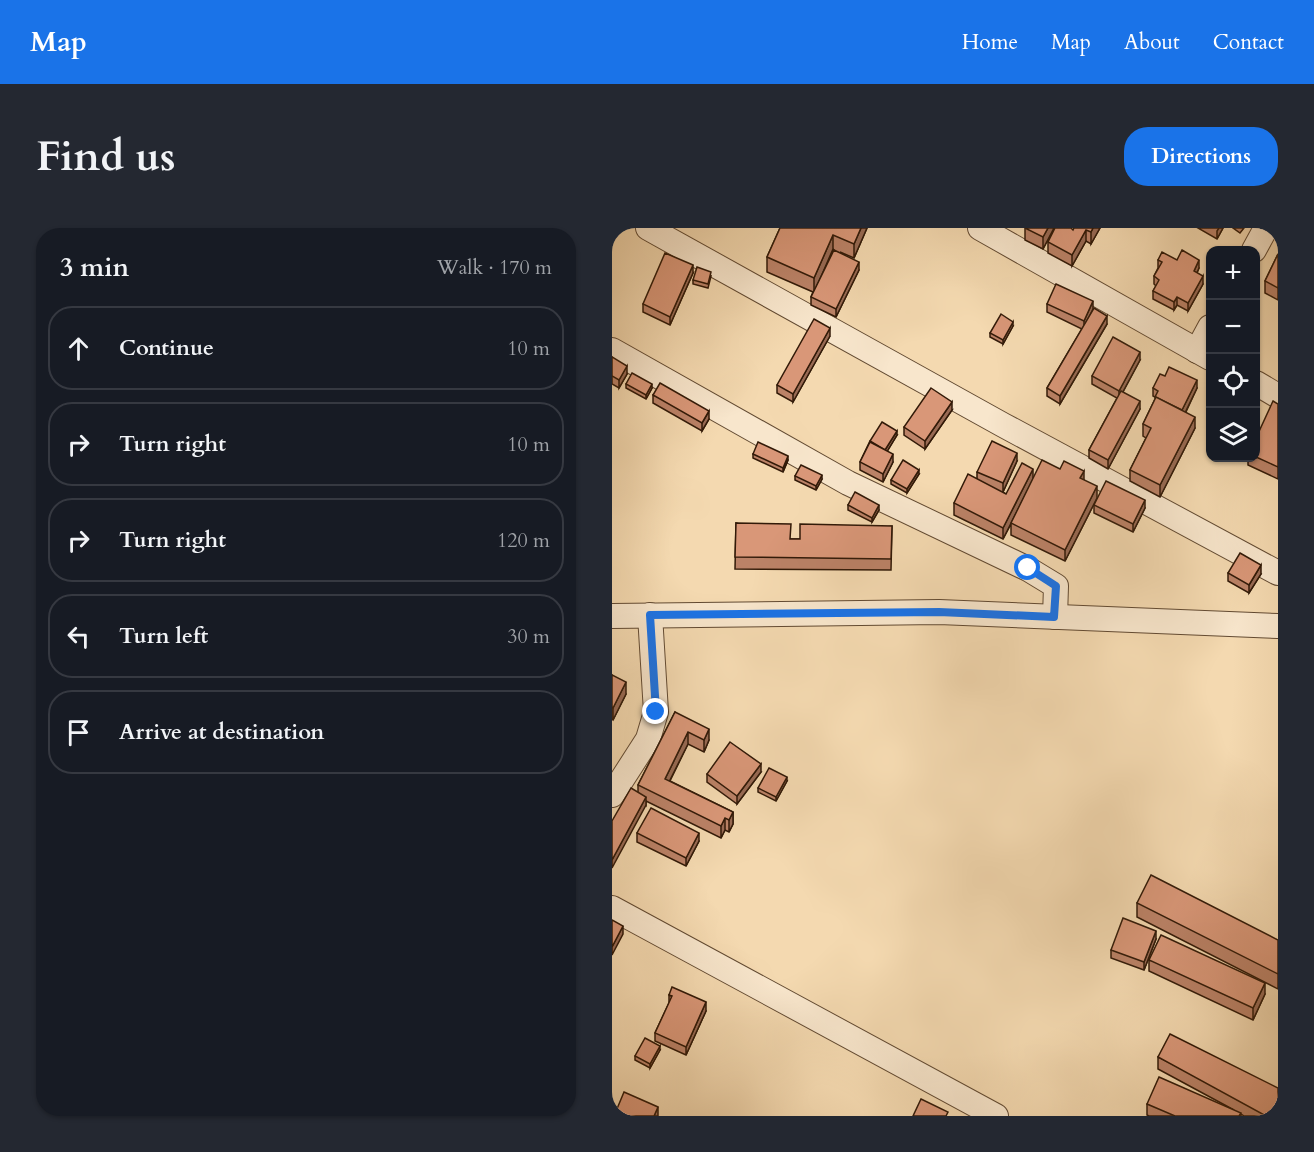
<!DOCTYPE html>
<html lang="en">
<head>
<meta charset="utf-8">
<style>
  :root { --surface:#171b24; --page:#242831; --text:#f1f3f6; --muted:#9ea1a6; --line:#363941; --accent:#1a73e8 }
  body { margin:0; font-family:Cardo,serif; background:var(--page); color:var(--text) }
  .controls { position:absolute; right:18px; top:18px; display:grid; overflow:hidden; border-radius:12px; box-shadow:0 2px 4px #0004 }
  .controls button { width:54px; height:54px; display:grid; place-items:center; padding:0; border:0; border-bottom:2px solid var(--line); background:var(--surface); color:var(--text); font:30px sans-serif }
  .stop { position:absolute; width:18px; height:18px; margin:-14px; border:4px solid #1a73e8; border-radius:50%; background:#fff }
  .stop.end { background:#1a73e8; border-color:#fff; box-shadow:0 2px 6px #0008 }
  .list { margin:0; padding:0; list-style:none }
  h2 { display:flex; justify-content:space-between; align-items:center; height:78px; margin:0; padding:0 24px; font-size:26px }
  h2 small { font-size:20px; font-weight:400; color:var(--muted) }
  .list li { display:grid; grid-template-columns:39px 1fr auto; gap:18px; align-items:center; box-sizing:border-box; height:84px; margin:0 12px 12px; padding:0 12px; border:2px solid var(--line); border-radius:24px }
  .list b { display:block; font-size:22px; white-space:nowrap }
  .list em { font-size:20px; font-style:normal; color:var(--muted) }
  .icon { flex:none; width:33px; height:33px; fill:none; stroke:currentColor; stroke-width:2; stroke-linecap:round; stroke-linejoin:round }
  .map { position:relative; flex:none; width:666px; height:888px; overflow:hidden; border-radius:24px }
  header { display:flex; align-items:center; gap:36px; box-sizing:border-box; height:84px; padding:0 30px; background:var(--accent); color:#fff }
  header strong { font-size:28px }
  nav { display:flex; gap:33px; margin-inline-start:auto; font-size:21px }
  .intro { display:flex; align-items:center; justify-content:space-between; box-sizing:border-box; height:144px; padding:0 36px }
  h1 { margin:0; font-size:42px }
  .button { padding:15px 27px; border-radius:24px; background:var(--accent); color:#fff; font-size:21px; font-weight:700 }
  main { display:flex; gap:36px; padding:0 36px }
  aside { flex:1; background:var(--surface); border-radius:24px; box-shadow:0 2px 4px #0004 }
  .map>svg:first-child { display:block }
</style>
</head>
<body>
<header>
<strong>Map</strong>
<nav><a>Home</a><a>Map</a><a>About</a><a>Contact</a></nav>
</header>
<div class="intro"><h1>Find us</h1><a class="button">Directions</a></div>
<main>
<aside>
<h2>3 min<small>Walk · 170 m</small></h2>
<ul class="list">
<li><svg class="icon" aria-label="ahead" viewBox="0 0 24 24"><path d="M12 20V5M6 11l6-6 6 6"/></svg><div><b>Continue</b></div><em>10 m</em></li>
<li><svg class="icon" aria-label="right" viewBox="0 0 24 24"><path d="M7 20v-9h11M14 6l5 5-5 5"/></svg><div><b>Turn right</b></div><em>10 m</em></li>
<li><svg class="icon" aria-label="right" viewBox="0 0 24 24"><path d="M7 20v-9h11M14 6l5 5-5 5"/></svg><div><b>Turn right</b></div><em>120 m</em></li>
<li><svg class="icon" aria-label="left" viewBox="0 0 24 24"><path d="M17 20v-9H6M10 6l-5 5 5 5"/></svg><div><b>Turn left</b></div><em>30 m</em></li>
<li><svg class="icon" aria-label="arrive" viewBox="0 0 24 24"><path d="M6 21V4h12l-3 4 3 4H6"/></svg><div><b>Arrive at destination</b></div></li>
</ul>
</aside>
<div class="map">
<svg width="666" height="888" viewBox="0 0 666 888">
  <rect width="100%" height="100%" fill="#f4d9b0"/>
  <filter id="stains"><feTurbulence type="fractalNoise" baseFrequency=".00333" numOctaves="4"/><feColorMatrix values="0 0 0 0 .2 0 0 0 0 .09 0 0 0 0 .02 0 0 0 .5 -.17"/></filter>
  <radialGradient id="worn" r=".72"><stop offset=".6" stop-color="#630" stop-opacity="0"/><stop offset="1" stop-color="#630" stop-opacity=".3"/></radialGradient>
  <g fill="none" stroke-linecap="round" stroke-linejoin="round">
    <defs>
      <g id="minor">
        <path d="M36,0L391,197L666,345"/>
        <path d="M368,0L598,130"/>
        <path d="M642,22L654,0"/>
        <path d="M0,122L236,255L416,341L444,358L443,389"/>
        <path d="M585,123L598,99"/>
        <path d="M644,155L666,168"/>
        <path d="M0,388L327,384L666,398"/>
        <path d="M0,567L36,511L44,484L38,387"/>
        <path d="M0,680L384,888"/>
      </g>
    </defs>
    <!-- minor casing -->
    <use href="#minor" stroke="#624a32" stroke-width="26"/>
    <!-- minor -->
    <use href="#minor" stroke="#f8e6cc" stroke-width="24"/>
  </g>
  <!-- wall -->
  <g fill="#bb8267" stroke="#321a08" stroke-width="1.5" fill-rule="evenodd">
    <path d="M168,0H255L242,30L228,24L247,42L224,89L199,77V69L201,64L155,44V29ZM221,21L222,22L213,41Z"/>
    <path d="M413,0H442L431,21L413,12Z"/>
    <path d="M488,0L479,16L474,13L460,38L436,25V14L461,2Z"/>
    <path d="M586,0H611L605,11Z"/>
    <path d="M621,0H632L628,5Z"/>
    <path d="M666,26V72L653,65V53Z"/>
    <path d="M546,32H565L587,40L585,45L591,56L576,83L565,77L562,82L541,71V63L544,58L542,56V48L546,40Z"/>
    <path d="M81,45L58,97L31,84V76Z"/>
    <path d="M99,48L96,60L81,56V52Z"/>
    <path d="M435,76L481,81L495,96L448,176L435,168V160L470,101L435,84Z"/>
    <path d="M401,98L391,116L378,109V105Z"/>
    <path d="M218,108L181,174L165,165V157Z"/>
    <path d="M0,129L15,146L7,160L0,156Z"/>
    <path d="M528,132L511,164L528,181L496,241L477,230V222L505,170L480,156V148Z"/>
    <path d="M14,156L40,160L34,171L14,160Z"/>
    <path d="M541,160H585L574,184L583,200L548,269L518,253V242L534,210L531,208V196L543,171V169L541,168Z"/>
    <path d="M41,167L97,191L90,203L41,175Z"/>
    <path d="M666,176V251L636,237V230H644V210Z"/>
    <path d="M340,182L313,221L292,207V199Z"/>
    <path d="M285,207L275,223L281,234L271,254L248,242V234L258,213Z"/>
    <path d="M141,226L176,232L171,244L141,230Z"/>
    <path d="M405,233L391,264L394,266L421,251L448,241L472,252L485,270L453,333L399,307V296L391,311L342,287V275L365,251V244Z"/>
    <path d="M307,246L295,265L279,256V252Z"/>
    <path d="M183,248L210,251L204,262L183,252Z"/>
    <path d="M236,277L267,282L260,294L236,282Z"/>
    <path d="M482,277L533,280L521,304L482,285Z"/>
    <path d="M124,295L179,311H188L280,298L279,342L123,341Z"/>
    <path d="M616,345L649,346L637,365L616,353Z"/>
    <path d="M0,447L14,466L1,492L0,491Z"/>
    <path d="M63,484L97,512L92,524L76,516L58,553L121,584V596L117,604L113,602L109,610L34,573V577L26,565V557Z"/>
    <path d="M149,544L125,576L95,554V546Z"/>
    <path d="M175,553L164,573L146,564V560Z"/>
    <path d="M25,605L87,613L74,638L25,614Z"/>
    <path d="M525,675L666,712V761L525,689Z"/>
    <path d="M544,711L532,742L499,730V722Z"/>
    <path d="M537,732L653,766L641,792L537,743Z"/>
    <path d="M57,767L94,783L74,827L43,813V805L57,775Z"/>
    <path d="M48,822L38,840L23,832V828Z"/>
    <path d="M546,829L666,888H632L629,886V888H537L535,887V876L622,882L546,841Z"/>
  </g>
  <!-- shaded-wall -->
  <g fill="#986a54" stroke="#321a08" stroke-width="1.5">
    <path d="M249,0H255L242,30V16Z"/>
    <path d="M436,0H442L431,21V9Z"/>
    <path d="M481,0H488L479,16V4Z"/>
    <path d="M607,0H611L605,11V3Z"/>
    <path d="M474,2V13L460,38V27Z"/>
    <path d="M221,7V21L202,65V50Z"/>
    <path d="M587,32V40L582,51V43Z"/>
    <path d="M247,34V42L224,89V81Z"/>
    <path d="M81,37V45L58,97V89Z"/>
    <path d="M591,48V56L576,83V75Z"/>
    <path d="M565,69V77L562,82V74Z"/>
    <path d="M481,73V81L472,101V93Z"/>
    <path d="M495,88V96L448,176V168Z"/>
    <path d="M401,94V98L391,116V112Z"/>
    <path d="M218,100V108L181,174V166Z"/>
    <path d="M528,124V132L507,171V163Z"/>
    <path d="M15,138V146L7,160V152Z"/>
    <path d="M585,152V160L570,191V182Z"/>
    <path d="M40,156V160L34,171V167Z"/>
    <path d="M528,173V181L496,241V232Z"/>
    <path d="M340,174V182L313,221V213Z"/>
    <path d="M97,183V191L90,203V195Z"/>
    <path d="M583,189V200L548,269V257Z"/>
    <path d="M285,203V207L273,227V222Z"/>
    <path d="M405,225V233L391,264V255Z"/>
    <path d="M281,226V234L271,254V246Z"/>
    <path d="M176,228V232L171,244V240Z"/>
    <path d="M421,241V252L391,311V300Z"/>
    <path d="M307,242V246L295,265V261Z"/>
    <path d="M472,243V254L468,250Z"/>
    <path d="M210,247V251L204,262V258Z"/>
    <path d="M485,258V270L453,333V322Z"/>
    <path d="M533,272V280L521,304V296Z"/>
    <path d="M267,277V282L260,294V290Z"/>
    <path d="M649,337V346L637,365V357Z"/>
    <path d="M14,454V466L1,492V480Z"/>
    <path d="M97,501V512L92,524V512Z"/>
    <path d="M76,504V516L53,562V551Z"/>
    <path d="M149,536V544L125,576V568Z"/>
    <path d="M175,549V553L164,573V569Z"/>
    <path d="M34,569V577L0,640V632Z"/>
    <path d="M121,584V596L117,604V592Z"/>
    <path d="M113,590V602L109,610V598Z"/>
    <path d="M87,605V613L74,638V630Z"/>
    <path d="M11,698V706L0,727V719Z"/>
    <path d="M544,703V711L532,742V734Z"/>
    <path d="M653,755V766L641,792V780Z"/>
    <path d="M94,774V783L74,827V819Z"/>
    <path d="M48,818V822L38,840V836Z"/>
    <path d="M46,879V888H42Z"/>
  </g>
  <!-- building -->
  <g fill="#d99778" stroke="#321a08" stroke-width="1.5">
    <path d="M168,0H249L242,16L221,7L202,50L155,29Z"/>
    <path d="M413,0H436L431,9Z"/>
    <path d="M443,0H459L461,2L462,0H481L479,4L474,2L460,27L436,14Z"/>
    <path d="M222,22L247,34L224,81L199,69Z"/>
    <path d="M570,22L587,32L582,43L591,48L576,75L565,69L562,74L541,63L547,52L542,48L550,34L546,32L550,24L565,32Z"/>
    <path d="M53,25L81,37L58,89L31,76Z"/>
    <path d="M666,26V60L653,53Z"/>
    <path d="M85,39L99,44L96,56L81,52Z"/>
    <path d="M444,56L481,73L472,93L435,76Z"/>
    <path d="M482,80L495,88L448,168L435,160Z"/>
    <path d="M389,86L401,94L391,112L378,105Z"/>
    <path d="M202,91L218,100L181,166L165,157Z"/>
    <path d="M501,109L528,124L507,163L480,148Z"/>
    <path d="M0,129L15,138L7,152L0,148Z"/>
    <path d="M557,139L585,152L570,182L543,169L546,163L541,160L548,146L553,148Z"/>
    <path d="M20,145L40,156L34,167L14,156Z"/>
    <path d="M48,155L97,183L90,195L41,167Z"/>
    <path d="M319,160L340,174L313,213L292,199Z"/>
    <path d="M509,163L528,173L496,232L477,222Z"/>
    <path d="M544,169L583,189L548,257L518,242L539,200L531,196Z"/>
    <path d="M661,173L666,176V239L644,229V210Z"/>
    <path d="M270,194L285,203L273,222L258,213Z"/>
    <path d="M380,213L405,225L391,255L365,244Z"/>
    <path d="M146,214L176,228L171,240L141,226Z"/>
    <path d="M258,214L281,226L271,246L248,234Z"/>
    <path d="M291,232L307,242L295,261L279,252Z"/>
    <path d="M430,232L448,241L452,233L472,243L468,250L485,258L453,322L399,295Z"/>
    <path d="M410,235L421,241L391,300L342,275L356,246L394,266Z"/>
    <path d="M189,237L210,247L204,258L183,248Z"/>
    <path d="M494,253L533,272L521,296L482,277Z"/>
    <path d="M243,264L267,277L260,290L236,277Z"/>
    <path d="M124,295L179,296L178,311H188V296L280,298L279,331L123,329Z"/>
    <path d="M628,325L649,337L637,357L616,345Z"/>
    <path d="M0,447L14,454L1,480L0,479Z"/>
    <path d="M63,484L97,501L92,512L76,504L53,551L121,584L117,592L113,590L109,598L26,557Z"/>
    <path d="M118,514L149,536L125,568L95,546Z"/>
    <path d="M157,540L175,549L164,569L146,560Z"/>
    <path d="M19,560L34,569L0,632V593Z"/>
    <path d="M39,580L87,605L74,630L25,605Z"/>
    <path d="M539,647L666,712V746L525,675Z"/>
    <path d="M511,690L544,703L532,734L499,722Z"/>
    <path d="M0,692L11,698L0,719Z"/>
    <path d="M549,707L653,755L641,780L537,732Z"/>
    <path d="M60,759L94,774L74,819L43,805L60,768L57,767Z"/>
    <path d="M558,806L666,860V888H654L546,829Z"/>
    <path d="M33,810L48,818L38,836L23,828Z"/>
    <path d="M547,849L629,885L627,888H563L535,876Z"/>
    <path d="M12,864L46,879L42,888H2Z"/>
    <path d="M309,871L336,884L334,888H301Z"/>
  </g>
  <g fill="none" stroke-linecap="round" stroke-linejoin="round">
    <!-- route -->
    <path stroke="#1a73e8" stroke-width="8" d="M44,484L38,387L327,384L442,389L444,358L416,340"/>
  </g>
  <rect width="100%" height="100%" filter="url(#stains)"/>
  <rect width="100%" height="100%" fill="url(#worn)"/>
</svg>
<div class="controls">
<button>+</button>
<button>−</button>
<button><svg class="icon" aria-label="locate" viewBox="0 0 24 24"><circle cx="12" cy="12" r="6"/><path d="M12 2v4M12 18v4M2 12h4M18 12h4"/></svg></button>
<button><svg class="icon" aria-label="layers" viewBox="0 0 24 24"><path d="M12 4l9 5-9 5-9-5zM3 14l9 5 9-5"/></svg></button>
</div>
<div class="stop" style="left:416px;top:340px"></div>
<div class="stop end" style="left:44px;top:484px"></div>
</div>
</main>
</body>
</html>
